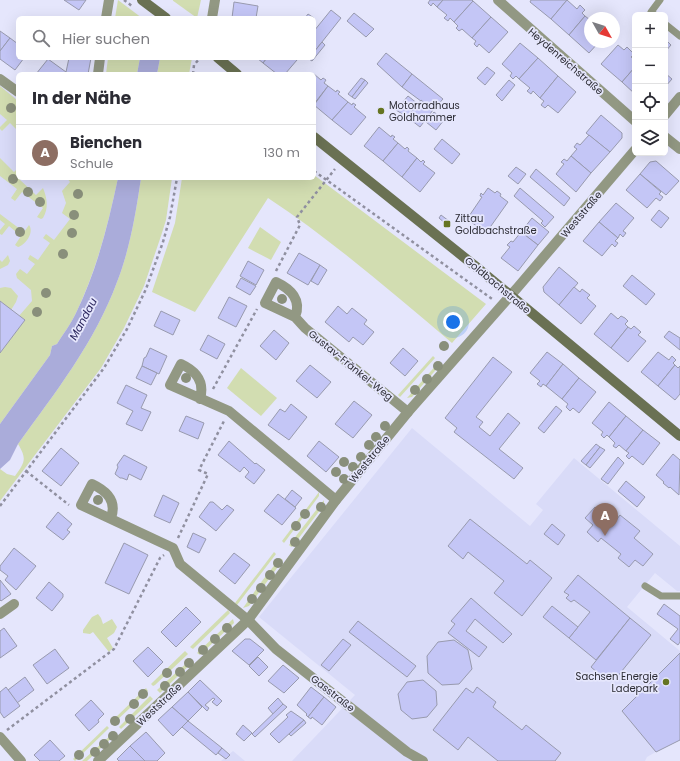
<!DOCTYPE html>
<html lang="de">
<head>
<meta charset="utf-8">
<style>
  :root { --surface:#fff; --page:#f7f7f7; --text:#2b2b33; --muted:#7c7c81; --line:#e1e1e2; --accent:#d93025 }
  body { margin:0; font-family:Poppins,sans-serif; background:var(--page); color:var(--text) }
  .controls { position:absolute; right:12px; top:12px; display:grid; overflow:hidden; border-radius:6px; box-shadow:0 4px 16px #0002 }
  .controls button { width:36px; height:36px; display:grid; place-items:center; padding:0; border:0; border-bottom:1px solid var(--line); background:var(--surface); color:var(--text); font:20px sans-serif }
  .compass { position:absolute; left:584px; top:12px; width:36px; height:36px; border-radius:50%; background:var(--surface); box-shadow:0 4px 16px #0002; rotate:129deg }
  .you { position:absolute; left:453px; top:322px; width:14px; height:14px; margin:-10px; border:3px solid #fff; border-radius:50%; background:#1a73e8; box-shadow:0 0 0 6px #1a73e833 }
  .badge { display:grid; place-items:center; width:26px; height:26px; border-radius:50%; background:var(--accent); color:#fff; font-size:13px; font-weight:700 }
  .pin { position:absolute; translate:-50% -33px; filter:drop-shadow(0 1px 2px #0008) }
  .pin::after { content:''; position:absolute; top:21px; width:14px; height:12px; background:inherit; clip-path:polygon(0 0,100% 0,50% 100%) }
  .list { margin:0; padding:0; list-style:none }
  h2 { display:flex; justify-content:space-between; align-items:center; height:52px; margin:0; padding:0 16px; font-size:17px }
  h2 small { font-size:13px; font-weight:400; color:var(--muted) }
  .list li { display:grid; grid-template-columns:26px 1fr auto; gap:12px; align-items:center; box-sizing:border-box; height:56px; padding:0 16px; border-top:1px solid var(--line) }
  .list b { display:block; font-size:15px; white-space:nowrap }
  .list p { margin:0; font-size:13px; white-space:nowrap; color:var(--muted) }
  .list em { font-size:13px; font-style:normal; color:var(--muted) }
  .icon { flex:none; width:22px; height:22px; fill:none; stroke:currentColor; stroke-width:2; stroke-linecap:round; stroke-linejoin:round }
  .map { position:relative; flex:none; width:680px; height:761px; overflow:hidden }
  .search { position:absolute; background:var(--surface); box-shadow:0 4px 16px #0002; left:16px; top:16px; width:300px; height:44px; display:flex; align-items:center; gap:10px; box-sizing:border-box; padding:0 14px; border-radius:6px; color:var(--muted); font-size:15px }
  .panel { position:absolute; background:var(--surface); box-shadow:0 4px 16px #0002; left:16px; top:72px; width:300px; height:108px; border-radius:6px }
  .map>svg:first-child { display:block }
</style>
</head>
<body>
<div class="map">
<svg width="680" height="761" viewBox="0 0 680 761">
  <rect width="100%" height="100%" fill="#e5e6fc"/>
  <!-- built -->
  <g fill="#d9dbf8">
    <path d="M0,85L18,100V178H80L71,247L0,371Z"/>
    <path d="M412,428L530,526L543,510L536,504L574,458L680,546V591H677L655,573L627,607L680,651V738L647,757L645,761H292L355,695L259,617Z"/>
    <path d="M233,751L245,761H221Z"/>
  </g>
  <!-- green -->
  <g fill="#d2ddb1">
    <path d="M118,0L142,18H115Z"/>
    <path d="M172,0H201L197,18Z"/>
    <path d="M108,58H140L137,74H106Z"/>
    <path d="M160,58H192L189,74H157Z"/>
    <path d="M0,86L18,101V131L10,123L2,131L0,129V127L7,120L0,114Z"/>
    <path d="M0,158L14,172L18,168V178L36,195L43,188C47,198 49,208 43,218L41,219L37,217L43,208L22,192L15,201L11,198L17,189L0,176Z"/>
    <path d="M314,175L486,304L452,343C393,293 333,241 268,198L195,312L152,292L175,223L182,178H314Z"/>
    <path d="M67,178H118C108,225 97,269 76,313C71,324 63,334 57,344L52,346L50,355L0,424V353L25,320L19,316L32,301L31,290L17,278L16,274L20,269L27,274L35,264L28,259L30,255L38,260L50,243L43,238L46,234L54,240L70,219L62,213L66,203L62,191L70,182Z"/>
    <path d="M141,178H172L166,220L161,236L144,286L124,328L101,368L0,501V469L7,474L15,476C25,462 27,459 18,444C55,393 95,342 117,282C130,249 136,212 141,178Z"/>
    <path d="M0,214L24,232L29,225C35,233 24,246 18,247L15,245L21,236L9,226L2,235L0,234V230L5,224L0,220Z"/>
    <path d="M260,227L281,242L271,260L248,248Z"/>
    <path d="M8,255L10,261L8,265L0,269V260L2,262Z"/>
    <path d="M5,287L11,288L18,296L16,302L11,310L0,301V288Z"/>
    <path d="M433,356L435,358L400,397L398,395Z"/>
    <path d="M439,362L441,364L412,397L407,398Z"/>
    <path d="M241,368L277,398L261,416L227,388Z"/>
    <path d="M319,492V496L284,543L282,541Z"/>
    <path d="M324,500V505L292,547L290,546L289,545Z"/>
    <path d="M274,552L276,554L237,605L235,603Z"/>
    <path d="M280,558L283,560L249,606L243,608L262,581Z"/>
    <path d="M228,610L230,613L193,649L190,647Z"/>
    <path d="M98,614L101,618L103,624L112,619L117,627L114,633L107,638L113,648L109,652L93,632L90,634L83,633V630L92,617Z"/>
    <path d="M233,619L234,623L232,625L202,653L200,655L197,653Z"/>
    <path d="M185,651L188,654L155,685L153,686L151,684Z"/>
    <path d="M191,659L193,662L160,693L157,690Z"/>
    <path d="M146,688L148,691L114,723L112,721Z"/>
    <path d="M150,696L153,699L121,729L119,727Z"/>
    <path d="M107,726L109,728L75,761L73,759Z"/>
    <path d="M112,734L114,736L87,761H82Z"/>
  </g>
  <!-- water -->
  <g fill="#aaacda">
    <path d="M140,58H160L157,74H137Z"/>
    <path d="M118,178H141C136,212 130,249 117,282C95,342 55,393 18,444L10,460L0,469V424L50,355L52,346L57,344C63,334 71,324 76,313C97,270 108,225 118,178Z"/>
  </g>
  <!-- pier -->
  <path fill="#e5e6fc" d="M148,0H173L169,18H145Z"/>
  <!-- building -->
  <g fill="#c4c6f6" stroke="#989aae">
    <path d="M64,0H86L79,10Z"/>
    <path d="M430,0H443L437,7L433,3L431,6L428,3Z"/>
    <path d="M443,0H472L473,1L454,22L450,18L448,21L444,18L447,15L437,7Z"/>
    <path d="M531,0H567L551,19L530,2Z"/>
    <path d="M567,0L577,9L580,5L585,10L582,13L585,16L569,35L551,19Z"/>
    <path d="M473,1L491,17L472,38L462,29L459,31L456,28L458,26L454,22Z"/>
    <path d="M234,2L258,6L256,18H232Z"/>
    <path d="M331,10L341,18L314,52V31Z"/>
    <path d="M354,13L374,29L366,37L347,21Z"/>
    <path d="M308,14L314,18H305Z"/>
    <path d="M585,16L590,20V42H599L589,53L569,35Z"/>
    <path d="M491,17L508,32L489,53L479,44L477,47L474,44L476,41L472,38Z"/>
    <path d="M0,31L10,38L0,51Z"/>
    <path d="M10,38L18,44V58H24L15,70L0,59V51Z"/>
    <path d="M665,39L671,45L665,52Z"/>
    <path d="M322,42L325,45L312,61L309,59L314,58V52Z"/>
    <path d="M520,43L538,58L519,79L516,76L513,79L510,76L512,73L502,64Z"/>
    <path d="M618,45L624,50L627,47L634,54L631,57L635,60V67L622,82L601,64Z"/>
    <path d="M386,53L412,74L402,87L377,64Z"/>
    <path d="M69,58H91L88,74H36L48,59L66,72Z"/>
    <path d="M257,58H267L263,63Z"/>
    <path d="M267,58H294L297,60L285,74H277L263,63Z"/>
    <path d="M538,58L558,76L540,98L533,91L531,94L527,91L530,88L519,79Z"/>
    <path d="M487,67L495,73L485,85L477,78Z"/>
    <path d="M635,67V94L622,82Z"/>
    <path d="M665,73L672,79L665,87Z"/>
    <path d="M314,74L321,80L323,78L326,80L324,83L328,86L314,104Z"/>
    <path d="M412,74L443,99L433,110L402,87Z"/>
    <path d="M558,76L576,92L558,113L548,105L545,108L541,105L544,101L540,98Z"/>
    <path d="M361,78L365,80L352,97L348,94Z"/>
    <path d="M365,80L368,83L355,99L352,97Z"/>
    <path d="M509,80L515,85L502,101L496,95Z"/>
    <path d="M328,86L336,92L337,90L340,92L338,94L348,102L332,120L314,105Z"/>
    <path d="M408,96L418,104L407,117L396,110Z"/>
    <path d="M421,100L433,110L420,127L407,117Z"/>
    <path d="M348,102L352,105L353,103L356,105L354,107L366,117L351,135L332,120Z"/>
    <path d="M434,112L444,120L436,130L426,122Z"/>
    <path d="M601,115L622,133V138L610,152L586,133Z"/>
    <path d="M379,127L391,137L392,135L395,137L393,139L398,143L383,161L364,146Z"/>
    <path d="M589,135L610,152L591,173L571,156L577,149L574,147L577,143L580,145Z"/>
    <path d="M442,139L460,154L452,164L434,149Z"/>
    <path d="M398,143L405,149L407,147L409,149L408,151L417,158L402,177L383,161Z"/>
    <path d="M571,156L591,173L576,192L556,174L564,164L561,162L564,159L567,161Z"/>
    <path d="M417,158L421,162L423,160L425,162L423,164L435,173L420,192L402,177Z"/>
    <path d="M656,161L679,181L666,195L640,174L650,162Z"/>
    <path d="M516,167L526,174L518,184L508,176Z"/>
    <path d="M536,169L570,198L564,206L530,177Z"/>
    <path d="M640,174L661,192L659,194L663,197L660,201L656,198L647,208L626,190Z"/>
    <path d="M488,188L495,193L497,191L501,194L500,196L508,202L486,233L467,219L482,197L480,196L481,193L483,195Z"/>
    <path d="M520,188L554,217L545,227L541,223L543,221L514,196Z"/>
    <path d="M616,203L634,218L623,231L626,233L623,237L620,234L618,238L599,222Z"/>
    <path d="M659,210L669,218L661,228L651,220Z"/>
    <path d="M441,215L449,221L446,224L439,218Z"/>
    <path d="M532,218L549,232L538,245L521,232Z"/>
    <path d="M599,222L618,238L615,241L618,243L615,247L612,244L602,256L583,241Z"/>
    <path d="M521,232L538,245L518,271L501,258L510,247L507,245L511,241L513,242Z"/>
    <path d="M299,253L320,265L308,285L287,273Z"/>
    <path d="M248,261L264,270L256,285L240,276Z"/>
    <path d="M320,265L327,270L318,285L311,281Z"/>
    <path d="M559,267L578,283L559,305L544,292L543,287Z"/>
    <path d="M632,275L655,294L646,305L623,286Z"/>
    <path d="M241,278L256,286L250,295L236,287Z"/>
    <path d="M574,287L580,292L582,289L590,295L587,298L596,306L581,324L559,305Z"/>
    <path d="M229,297L247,306L236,327L218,318Z"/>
    <path d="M0,301L25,320L0,353Z"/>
    <path d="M338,306L347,314L352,308L367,320L364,324L374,332L363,345L353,337L349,342L325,322Z"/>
    <path d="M161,311L180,320L173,335L154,326Z"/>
    <path d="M611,313L618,319L621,316L625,318L628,321L625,324L628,327L611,348L594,334Z"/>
    <path d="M634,326L641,332L638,335L646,341L628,362L611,348L628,327L631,329Z"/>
    <path d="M274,330L289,343L276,360L260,346Z"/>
    <path d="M669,331L680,338V350L664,337Z"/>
    <path d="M208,335L225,344L217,359L200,350Z"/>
    <path d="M150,348L167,356L159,374L142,366L144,358L146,357Z"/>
    <path d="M403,348L418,361L405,376L390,363Z"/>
    <path d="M547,352L563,364L546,386L543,384L541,387L537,384L540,381L530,373Z"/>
    <path d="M658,352L669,360L672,356L676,360L673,363L675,365L658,386L641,372Z"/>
    <path d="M493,357L512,372L476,417L483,422L479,427L490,436L508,413L520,423L499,449L523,468L514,479L454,432L457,428L445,418Z"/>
    <path d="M563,364L579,378L562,399L546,386Z"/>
    <path d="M310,365L331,382L317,398L296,381Z"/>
    <path d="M675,365L678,368L680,366V394L675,400L658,386Z"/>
    <path d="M142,366L157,373L151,385L136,378Z"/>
    <path d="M579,378L596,392L579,413L573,408L570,411L566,407L568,404L562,399Z"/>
    <path d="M126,385L147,395L141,408L151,412L142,431L126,424L133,411L117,403Z"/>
    <path d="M354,401L372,415L353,438L335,424Z"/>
    <path d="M609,402L626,416L609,437L607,435L604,438L601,435L603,432L592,423Z"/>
    <path d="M291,404L307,417L289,440L268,425L280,409L285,412Z"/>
    <path d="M556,406L562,411L544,433L538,428Z"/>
    <path d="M186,416L204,423L198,439L179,431Z"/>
    <path d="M626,416L643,430L626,451L619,445L616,448L613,446L615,443L609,437Z"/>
    <path d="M643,430L660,443L643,465L632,456L629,459L626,456L629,453L626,451Z"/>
    <path d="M229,441L255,464L256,463L265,470L254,484L245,477L249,472L244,467L240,472L218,455Z"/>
    <path d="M319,441L339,457L326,472L307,456Z"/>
    <path d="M596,444L600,447L586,465L581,461Z"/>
    <path d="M600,447L605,450L590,468L586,465Z"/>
    <path d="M61,448L79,463L61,486L42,471Z"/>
    <path d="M673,454L680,460L679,495L670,487L669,488L663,483L664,482L656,475Z"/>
    <path d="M124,455L147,467L141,480L129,474L127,480L122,478H120L115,474L118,467L117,465Z"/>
    <path d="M618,457L624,463L608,484L601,479Z"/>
    <path d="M626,481L645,497L637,507L618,491Z"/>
    <path d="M292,490L302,498L295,507L285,499Z"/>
    <path d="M278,494L296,508L282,525L264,511Z"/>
    <path d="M163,495L179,503L170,523L154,516Z"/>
    <path d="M210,502H213L222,510L227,505L234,510L216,531L199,517Z"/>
    <path d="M595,507L614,523L620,515L640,531L634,538L653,554L643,566L635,560L629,567L618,558L621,554L601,538L598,542L587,532L593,525L585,518Z"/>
    <path d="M58,512L72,524L67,530L70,532L63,540L46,527Z"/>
    <path d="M470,519L527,564L530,560L552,578L522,616L494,593L504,581L468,552L463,559L448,546Z"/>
    <path d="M552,524L565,535L558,545L544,534Z"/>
    <path d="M193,533L206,539L199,553L187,547Z"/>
    <path d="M124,543L148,555L129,594L105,583Z"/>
    <path d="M14,548L36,566L16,590L5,580L8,576L0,570V566Z"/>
    <path d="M234,553L250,565L235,584L219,571Z"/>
    <path d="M578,575L630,618L596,660L569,638L590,612L574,600L571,602L566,598L569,595L564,592Z"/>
    <path d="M0,580L11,594L1,601L0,600Z"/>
    <path d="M49,582L63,594V597L52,611L36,598Z"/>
    <path d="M471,598L512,634L503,643L475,619L466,631L487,647L479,657L448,633L455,624L451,621Z"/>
    <path d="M664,604L680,616V642L678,645L670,639L678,629L657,614Z"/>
    <path d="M552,606L578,627L569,638L543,617Z"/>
    <path d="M186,607L201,622L176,647L161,632Z"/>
    <path d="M630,618L651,635L617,677L612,673L606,680L591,667Z"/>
    <path d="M358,621L416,666L407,677L349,632Z"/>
    <path d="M4,628L17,646L0,658V631Z"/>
    <path d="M245,639H250L264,650L249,665L232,651Z"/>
    <path d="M343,639L351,645L329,671L321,665Z"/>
    <path d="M454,640L468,650L472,669L459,684L442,685L428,673L427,656L438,642Z"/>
    <path d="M148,647L163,662L148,677L133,661Z"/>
    <path d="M55,649L69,668L47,684L33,665Z"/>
    <path d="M680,653V740L656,752L622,711Z"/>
    <path d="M258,657L268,667L259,676L249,666Z"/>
    <path d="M283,665L299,678L284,693L268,681Z"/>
    <path d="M25,677L34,690L17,703L8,690Z"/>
    <path d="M200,680L222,701L217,706L212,702L215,699L213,698L205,705L209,708L207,711L188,692Z"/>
    <path d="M423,680L436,691L437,705L427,717L412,719L401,710L398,694L407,682Z"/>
    <path d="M6,687L20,706L4,718L0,712V692Z"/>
    <path d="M311,687L324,697L308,717L306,715L307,714L297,705Z"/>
    <path d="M477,687L496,702L493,707L522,730L526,725L561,753L555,761H498L468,737L458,750L433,730L466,688L473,693Z"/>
    <path d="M188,692L202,707L188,721L172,707Z"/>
    <path d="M324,697L336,707L322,725L312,717L311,719L308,717Z"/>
    <path d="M278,698L283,704L273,714L268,708Z"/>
    <path d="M91,700L104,714L98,720L99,722L89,731L75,715Z"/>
    <path d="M283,704L287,707L255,737L252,734Z"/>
    <path d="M172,707L188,721L173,736L158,720Z"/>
    <path d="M291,711L304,720L279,743L270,734L288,717L286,715Z"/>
    <path d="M304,720L306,723L291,736L289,734Z"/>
    <path d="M188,721L222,748L216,755L182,727Z"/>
    <path d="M243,725L252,733L244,741L236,734Z"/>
    <path d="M146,732L165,753L157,761H145L130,746Z"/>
    <path d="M50,740L65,756L59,761H40L34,755Z"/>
    <path d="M130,746L145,761H119L117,759Z"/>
    <path d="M222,748L230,755L226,759L218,753Z"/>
  </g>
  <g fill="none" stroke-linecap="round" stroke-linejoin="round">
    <!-- path -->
    <g stroke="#9090a0" stroke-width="2.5" stroke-dasharray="3 3" stroke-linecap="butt">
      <path d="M124,0L132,6"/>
      <path d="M193,74L194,65L200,58"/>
      <path d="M314,171L492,299"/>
      <path d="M276,271L300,225L297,217L335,169"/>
      <path d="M213,389L257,309"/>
      <path d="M26,471L69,505"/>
      <path d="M0,506L104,368L127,329L146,289L163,242L170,217L177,178"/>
      <path d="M178,538L208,474L199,470L224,421"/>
      <path d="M7,730L114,649L160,558L164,555"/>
    </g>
    <!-- lane -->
    <g stroke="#929883" stroke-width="7">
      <path d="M655,15L651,12L660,0"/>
      <path d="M665,24L680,36"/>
      <path d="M645,586L661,596H680"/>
    </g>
    <!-- street -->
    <g stroke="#929883" stroke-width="10">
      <path d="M498,0L635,121"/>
      <path d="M106,18L109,0"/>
      <path d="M212,18L215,0"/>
      <path d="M98,74L100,58"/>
      <path d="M0,79L18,92"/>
      <path d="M665,115L680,97"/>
      <path d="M665,137L680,149"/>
      <path d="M295,317C302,300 291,289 276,282L265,303L295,317L305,328L408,412"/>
      <path d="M200,399C205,381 196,371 181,364L170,385L229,411L336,500"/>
      <path d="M111,518C117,501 107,491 92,484L81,505L173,548L180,564L248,620L276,649L407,752L423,761"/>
      <path d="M0,614L14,604"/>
      <path d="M0,737L21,761"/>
      <path d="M98,761L248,620L336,500L408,412L518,287L635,150"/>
    </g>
    <!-- secondary -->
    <g stroke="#6a7153" stroke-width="10">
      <path d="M142,0L166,18"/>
      <path d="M218,58L237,74"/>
      <path d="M314,137L475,266L680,436"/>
    </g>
  </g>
  <!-- trees -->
  <g fill="#898f7b">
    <circle cx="11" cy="108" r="5"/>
    <circle cx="13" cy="179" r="5"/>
    <circle cx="28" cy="192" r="5"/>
    <circle cx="78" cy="194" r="5"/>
    <circle cx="40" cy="202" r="5"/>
    <circle cx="74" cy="215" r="5"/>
    <circle cx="20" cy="232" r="5"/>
    <circle cx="72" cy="233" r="5"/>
    <circle cx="63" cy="254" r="5"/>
    <circle cx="46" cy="293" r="5"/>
    <circle cx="282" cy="299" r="5"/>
    <circle cx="37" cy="312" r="5"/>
    <circle cx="444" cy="346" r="5"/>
    <circle cx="438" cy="366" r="5"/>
    <circle cx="186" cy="378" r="5"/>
    <circle cx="427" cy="379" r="5"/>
    <circle cx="415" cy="390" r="5"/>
    <circle cx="385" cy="426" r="5"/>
    <circle cx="376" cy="437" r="5"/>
    <circle cx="369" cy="445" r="5"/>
    <circle cx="361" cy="457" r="5"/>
    <circle cx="344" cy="462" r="5"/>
    <circle cx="353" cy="467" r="5"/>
    <circle cx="336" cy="472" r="5"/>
    <circle cx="344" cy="479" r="5"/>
    <circle cx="98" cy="500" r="5"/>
    <circle cx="321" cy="507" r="5"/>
    <circle cx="305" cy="514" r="5"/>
    <circle cx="296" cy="526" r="5"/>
    <circle cx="295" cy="542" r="5"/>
    <circle cx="278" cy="563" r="5"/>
    <circle cx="270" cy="575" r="5"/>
    <circle cx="261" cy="588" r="5"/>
    <circle cx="252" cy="599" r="5"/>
    <circle cx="227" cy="628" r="5"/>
    <circle cx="215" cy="639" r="5"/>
    <circle cx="203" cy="650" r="5"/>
    <circle cx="189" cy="663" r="5"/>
    <circle cx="180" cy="672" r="5"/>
    <circle cx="167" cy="673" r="5"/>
    <circle cx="165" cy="686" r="5"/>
    <circle cx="143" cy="694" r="5"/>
    <circle cx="134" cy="704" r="5"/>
    <circle cx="130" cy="719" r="5"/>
    <circle cx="115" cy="721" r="5"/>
    <circle cx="113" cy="736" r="5"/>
    <circle cx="104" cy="744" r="5"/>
    <circle cx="95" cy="752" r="5"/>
    <circle cx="79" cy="755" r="5"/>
  </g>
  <!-- markers -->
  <g fill="#657421" stroke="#e5e6fc" stroke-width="1.5">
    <circle cx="381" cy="111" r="4"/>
    <rect x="443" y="220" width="8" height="8" rx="2"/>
    <circle cx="666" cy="682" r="4"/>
  </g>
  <g text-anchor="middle" stroke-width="3.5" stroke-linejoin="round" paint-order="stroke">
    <!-- street labels -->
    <g font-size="10" fill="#2c2c34" stroke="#e5e6fc">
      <text transform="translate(566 61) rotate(41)" y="4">Heydenreichstraße</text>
      <text transform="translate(581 214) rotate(-50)" y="4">Weststraße</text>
      <text transform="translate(498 285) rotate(40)" y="4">Goldbachstraße</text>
      <text transform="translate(351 365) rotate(39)" y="4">Gustav-Fränkel-Weg</text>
      <text transform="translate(369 459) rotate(-51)" y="4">Weststraße</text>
      <text transform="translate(333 693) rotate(38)" y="4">Gasstraße</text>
      <text transform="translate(159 704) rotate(-43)" y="4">Weststraße</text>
    </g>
    <!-- poi labels -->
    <g font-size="10" fill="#2c2c34" stroke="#e5e6fc" text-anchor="start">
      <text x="389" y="109">Motorradhaus<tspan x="389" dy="12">Goldhammer</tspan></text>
      <text x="455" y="222">Zittau<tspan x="455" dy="12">Goldbachstraße</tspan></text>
      <text x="658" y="680" text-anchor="end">Sachsen Energie<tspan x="658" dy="12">Ladepark</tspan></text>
    </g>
    <!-- water labels -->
    <g font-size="11" font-style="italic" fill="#2a255d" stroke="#e5e6fc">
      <text transform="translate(83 319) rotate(-62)" y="4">Mandau</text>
    </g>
  </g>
</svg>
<div class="controls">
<button>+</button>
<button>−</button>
<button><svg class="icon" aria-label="locate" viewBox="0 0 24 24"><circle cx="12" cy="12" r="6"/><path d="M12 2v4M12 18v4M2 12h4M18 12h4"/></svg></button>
<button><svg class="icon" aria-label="layers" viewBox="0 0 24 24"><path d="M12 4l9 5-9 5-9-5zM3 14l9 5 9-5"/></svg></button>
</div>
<svg class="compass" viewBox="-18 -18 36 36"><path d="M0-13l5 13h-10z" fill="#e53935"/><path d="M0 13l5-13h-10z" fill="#7c7c81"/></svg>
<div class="you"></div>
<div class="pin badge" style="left:605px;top:536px;background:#8d6e63">A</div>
<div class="search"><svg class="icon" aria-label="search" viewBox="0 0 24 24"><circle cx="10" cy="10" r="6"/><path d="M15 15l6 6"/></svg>Hier suchen</div>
<section class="panel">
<h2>In der Nähe<small></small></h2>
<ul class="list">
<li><span class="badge" style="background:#8d6e63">A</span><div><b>Bienchen</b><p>Schule</p></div><em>130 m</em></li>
</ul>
</section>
</div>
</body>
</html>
